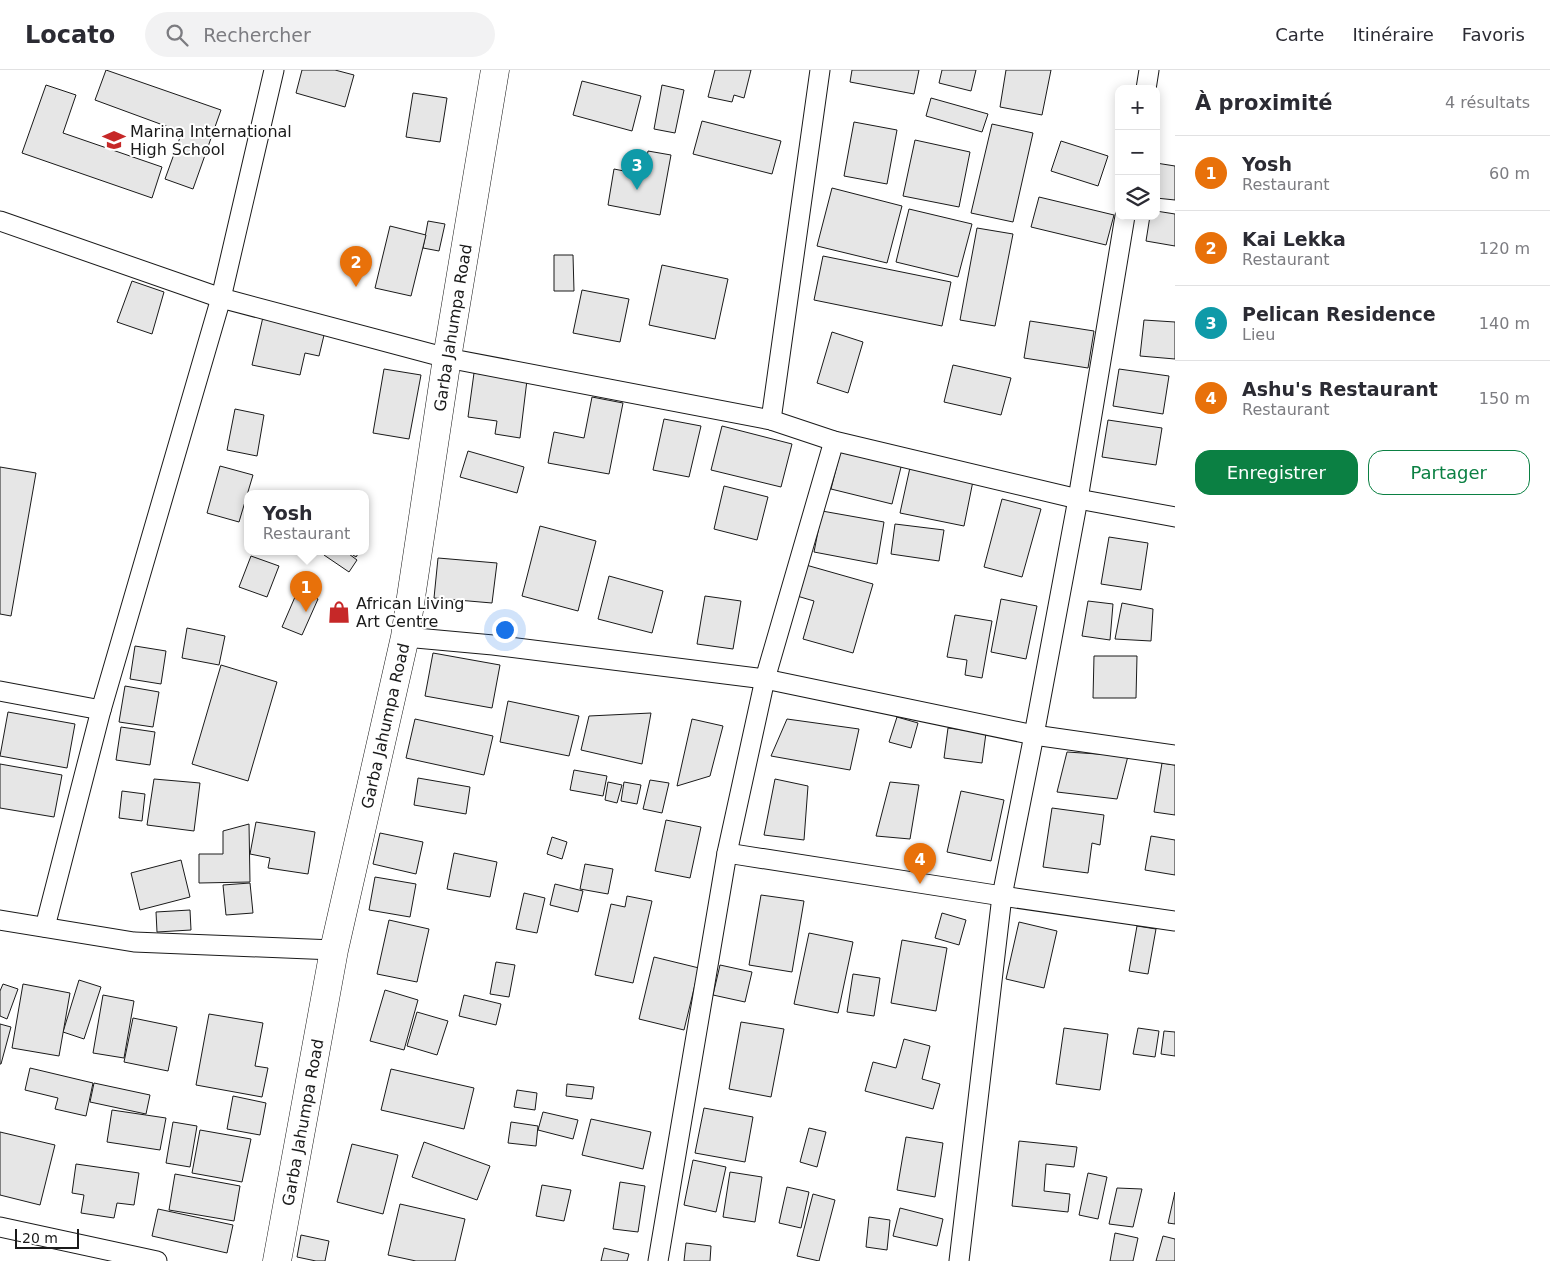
<!DOCTYPE html>
<html lang="fr">
<head>
<meta charset="utf-8">
<style>
  :root { --surface:#fff; --page:#f2f2f3; --text:#2b2b33; --muted:#7c7c81; --line:#e1e1e2; --accent:#0b8043 }
  body { margin:0; font-family:"DejaVu Sans",sans-serif; background:var(--page); color:var(--text) }
  .controls { position:absolute; right:15px; top:15px; display:grid; overflow:hidden; border-radius:10px; box-shadow:0 2px 12px #0003 }
  .controls button { width:45px; height:45px; display:grid; place-items:center; padding:0; border:0; border-bottom:1px solid var(--line); background:var(--surface); color:var(--text); font:25px sans-serif }
  .scale { position:absolute; left:15px; bottom:12px; width:64px; box-sizing:border-box; padding-left:5px; border:2px solid #1a1a1a; border-top:0; font-size:14px; line-height:18px; white-space:nowrap; color:#1a1a1a; -webkit-text-stroke:4px #fff; paint-order:stroke }
  .you { position:absolute; left:504px; top:559px; width:18px; height:18px; margin:-12px; border:4px solid #fff; border-radius:50%; background:#1a73e8; box-shadow:0 0 0 8px #1a73e833 }
  .badge { display:grid; place-items:center; width:32px; height:32px; border-radius:50%; background:var(--accent); color:#fff; font-size:16px; font-weight:700 }
  .pin { position:absolute; translate:-50% -41px; filter:drop-shadow(0 1px 2px #0008) }
  .pin::after { content:''; position:absolute; top:26px; width:18px; height:15px; background:inherit; clip-path:polygon(0 0,100% 0,50% 100%) }
  .popup { position:absolute; left:244px; top:420px; width:125px; height:65px; box-sizing:border-box; display:grid; place-content:center; border-radius:10px; background:var(--surface); filter:drop-shadow(0 1px 4px #0005); font-size:16px; white-space:nowrap; color:var(--muted) }
  .popup b { font-size:19px; color:var(--text) }
  .popup::after { content:''; position:absolute; left:50%; top:100%; margin-left:-10px; border:10px solid transparent; border-top-color:var(--surface) }
  .list { margin:0; padding:0; list-style:none }
  h2 { display:flex; justify-content:space-between; align-items:center; height:65px; margin:0; padding:0 20px; font-size:21px }
  h2 small { font-size:16px; font-weight:400; color:var(--muted) }
  .list li { display:grid; grid-template-columns:32px 1fr auto; gap:15px; align-items:center; box-sizing:border-box; height:75px; padding:0 20px; border-top:1px solid var(--line) }
  .list b { display:block; font-size:19px; white-space:nowrap }
  .list p { margin:0; font-size:16px; white-space:nowrap; color:var(--muted) }
  .list em { font-size:16px; font-style:normal; color:var(--muted) }
  .actions { display:flex; gap:10px; padding:15px 20px }
  .actions a { flex:1; padding:11px 0; border:1px solid var(--accent); border-radius:15px; text-align:center; font-size:18px; color:var(--accent) }
  .actions .main { background:var(--accent); color:#fff }
  .icon { flex:none; width:28px; height:28px; fill:none; stroke:currentColor; stroke-width:2; stroke-linecap:round; stroke-linejoin:round }
  .map { position:relative; flex:none; width:1175px; height:1191px; overflow:hidden }
  header { display:flex; align-items:center; gap:30px; box-sizing:border-box; height:70px; padding:0 25px; background:var(--surface); border-bottom:1px solid var(--line) }
  header strong { font-size:24px }
  nav { display:flex; gap:28px; margin-inline-start:auto; font-size:18px }
  .search { width:350px; height:45px; background:var(--page); display:flex; align-items:center; gap:12px; box-sizing:border-box; padding:0 18px; border-radius:28px; color:var(--muted); font-size:19px }
  main { display:flex }
  aside { flex:1; background:var(--surface) }
  .map>svg:first-child { display:block }
</style>
</head>
<body>
<header>
<strong>Locato</strong>
<div class="search"><svg class="icon" aria-label="search" viewBox="0 0 24 24"><circle cx="10" cy="10" r="6"/><path d="M15 15l6 6"/></svg>Rechercher</div>
<nav><a>Carte</a><a>Itinéraire</a><a>Favoris</a></nav>
</header>
<main>
<div class="map">
<svg width="1175" height="1191" viewBox="0 0 1175 1191">
  <rect width="100%" height="100%" fill="#fff"/>
  <!-- building -->
  <g fill="#e6e6e6" stroke="#1a1a1a">
    <path d="M106,0L221,40L193,119L165,109L182,62L95,30Z"/>
    <path d="M302,0H335L354,5L345,37L296,23Z"/>
    <path d="M715,0H751L744,28L734,25L732,32L708,27Z"/>
    <path d="M852,0H919L914,24L850,12Z"/>
    <path d="M942,0H976L971,21L939,13Z"/>
    <path d="M1006,0H1051L1042,45L1000,37Z"/>
    <path d="M582,11L641,26L632,61L573,45Z"/>
    <path d="M46,15L76,25L63,63L162,97L152,128L22,83Z"/>
    <path d="M662,15L684,20L675,63L654,59Z"/>
    <path d="M413,23L447,28L440,72L406,67Z"/>
    <path d="M931,28L988,44L982,62L926,46Z"/>
    <path d="M702,51L781,71L772,104L693,84Z"/>
    <path d="M854,52L897,60L887,114L844,106Z"/>
    <path d="M992,54L1033,63L1013,152L971,143Z"/>
    <path d="M915,70L970,82L959,137L903,126Z"/>
    <path d="M1061,71L1108,86L1098,116L1051,101Z"/>
    <path d="M648,81L671,85L660,145L608,135L614,99L644,105Z"/>
    <path d="M1156,93L1175,96V130L1156,128Z"/>
    <path d="M832,118L902,136L887,193L817,176Z"/>
    <path d="M1039,127L1114,145L1106,175L1031,157Z"/>
    <path d="M909,139L972,154L958,207L896,192Z"/>
    <path d="M1156,141L1175,144V176L1146,171L1150,146H1156Z"/>
    <path d="M428,151L445,154L439,181L423,178Z"/>
    <path d="M390,156L426,165L411,226L375,218Z"/>
    <path d="M977,158L1013,164L995,256L960,250Z"/>
    <path d="M554,185H573L574,221H554Z"/>
    <path d="M823,186L951,212L942,256L814,230Z"/>
    <path d="M662,195L728,209L715,269L649,255Z"/>
    <path d="M132,211L164,222L152,264L117,252Z"/>
    <path d="M582,220L629,229L620,272L573,263Z"/>
    <path d="M263,247L325,261L319,286L305,283L300,305L252,295Z"/>
    <path d="M1144,250L1175,252V289L1140,286Z"/>
    <path d="M1030,251L1094,261L1088,298L1024,288Z"/>
    <path d="M832,262L863,272L848,323L817,313Z"/>
    <path d="M953,295L1011,308L1001,345L944,332Z"/>
    <path d="M384,299L421,305L409,369L373,363Z"/>
    <path d="M1119,299L1169,306L1163,344L1113,336Z"/>
    <path d="M474,303L527,310L520,368L495,364L497,351L468,347Z"/>
    <path d="M592,327L623,333L609,404L548,393L554,362L584,368Z"/>
    <path d="M235,339L264,345L257,386L227,380Z"/>
    <path d="M664,349L701,356L689,407L653,400Z"/>
    <path d="M1108,350L1162,358L1156,395L1102,387Z"/>
    <path d="M722,356L792,374L781,417L711,400Z"/>
    <path d="M841,379L902,393L892,434L831,419Z"/>
    <path d="M468,381L524,397L517,423L460,407Z"/>
    <path d="M911,393L974,406L964,456L900,443Z"/>
    <path d="M220,396L253,405L239,452L207,443Z"/>
    <path d="M0,397L36,403L11,546L0,544Z"/>
    <path d="M724,416L768,427L757,470L714,459Z"/>
    <path d="M1002,429L1041,439L1022,507L984,497Z"/>
    <path d="M822,441L884,452L877,494L814,482Z"/>
    <path d="M895,454L944,460L939,491L891,484Z"/>
    <path d="M540,456L596,471L578,541L522,526Z"/>
    <path d="M1109,467L1148,473L1141,520L1101,514Z"/>
    <path d="M327,481H345L357,490L349,502L324,485Z"/>
    <path d="M347,481H360L356,487Z"/>
    <path d="M251,486L279,496L267,527L239,517Z"/>
    <path d="M438,488L497,493L492,533L434,528Z"/>
    <path d="M806,495L873,514L853,583L803,569L814,531L797,526Z"/>
    <path d="M609,506L663,521L652,563L598,549Z"/>
    <path d="M298,520L318,529L302,565L282,557Z"/>
    <path d="M705,526L741,531L733,579L697,574Z"/>
    <path d="M1001,529L1037,536L1026,589L991,582Z"/>
    <path d="M1088,531L1113,534L1110,570L1082,566Z"/>
    <path d="M1122,533L1153,539L1151,571L1115,569Z"/>
    <path d="M955,545L992,551L982,608L965,605L967,590L947,587Z"/>
    <path d="M187,558L225,566L219,595L182,588Z"/>
    <path d="M135,576L166,581L161,614L130,609Z"/>
    <path d="M433,583L500,595L492,638L425,626Z"/>
    <path d="M1094,586H1137L1136,628H1093Z"/>
    <path d="M221,595L277,612L248,711L192,694Z"/>
    <path d="M125,616L159,622L153,657L119,652Z"/>
    <path d="M508,631L579,646L569,686L500,672Z"/>
    <path d="M8,642L75,654L67,698L0,686Z"/>
    <path d="M651,643L642,694L581,680L589,646Z"/>
    <path d="M897,647L918,653L911,678L889,672Z"/>
    <path d="M415,649L493,666L484,705L406,688Z"/>
    <path d="M692,649L723,656L710,706L677,716Z"/>
    <path d="M787,649L859,659L850,700L771,686Z"/>
    <path d="M121,657L155,662L150,695L116,690Z"/>
    <path d="M948,658L986,663L982,693L944,688Z"/>
    <path d="M1067,682L1128,686L1117,729L1057,722Z"/>
    <path d="M1162,693L1175,695V745L1154,742Z"/>
    <path d="M0,694L62,705L54,747L0,738Z"/>
    <path d="M574,700L607,706L603,726L570,720Z"/>
    <path d="M418,708L470,717L466,744L414,735Z"/>
    <path d="M154,709L200,713L194,761L147,755Z"/>
    <path d="M775,709L808,716L804,770L764,765Z"/>
    <path d="M650,710L669,713L662,743L643,739Z"/>
    <path d="M608,712L622,715L617,733L605,730Z"/>
    <path d="M624,712L641,715L637,734L621,731Z"/>
    <path d="M890,712L919,715L910,769L876,766Z"/>
    <path d="M122,721L145,724L142,751L119,748Z"/>
    <path d="M961,721L1004,730L991,791L947,782Z"/>
    <path d="M1052,738L1104,745L1100,775L1092,773L1088,803L1043,797Z"/>
    <path d="M666,750L701,757L690,808L655,801Z"/>
    <path d="M256,752L315,762L308,804L268,798L270,788L250,784Z"/>
    <path d="M249,754L250,812L199,813V784H223V761Z"/>
    <path d="M380,763L423,772L416,804L373,794Z"/>
    <path d="M1151,766L1175,770V805L1145,800Z"/>
    <path d="M552,767L567,772L562,789L547,784Z"/>
    <path d="M454,783L497,792L490,827L447,819Z"/>
    <path d="M181,790L190,827L140,840L131,803Z"/>
    <path d="M585,794L613,799L608,824L580,819Z"/>
    <path d="M375,807L416,814L410,847L369,840Z"/>
    <path d="M250,813L253,843L226,845L223,815Z"/>
    <path d="M555,814L583,821L578,842L550,835Z"/>
    <path d="M524,823L545,828L537,863L516,859Z"/>
    <path d="M761,825L804,831L792,902L749,895Z"/>
    <path d="M627,826L652,831L633,913L595,905L611,834L625,837Z"/>
    <path d="M190,840L191,860L157,862L156,842Z"/>
    <path d="M942,843L966,850L959,875L935,868Z"/>
    <path d="M389,850L429,859L417,912L377,904Z"/>
    <path d="M1019,852L1057,861L1044,918L1006,909Z"/>
    <path d="M1137,856L1156,859L1148,904L1129,901Z"/>
    <path d="M809,863L853,872L838,943L794,934Z"/>
    <path d="M902,870L947,878L936,941L891,933Z"/>
    <path d="M654,887L699,898L684,960L639,949Z"/>
    <path d="M496,892L515,895L509,927L490,924Z"/>
    <path d="M720,895L752,902L745,932L713,925Z"/>
    <path d="M853,904L880,908L874,946L847,942Z"/>
    <path d="M79,910L101,917L84,969L63,962Z"/>
    <path d="M3,914L18,919L7,949L0,946V921Z"/>
    <path d="M23,914L70,923L59,986L12,978Z"/>
    <path d="M385,920L418,930L404,980L370,971Z"/>
    <path d="M103,925L134,931L124,988L93,983Z"/>
    <path d="M464,925L501,934L496,955L459,946Z"/>
    <path d="M417,942L448,951L437,985L407,976Z"/>
    <path d="M209,944L263,953L255,996L268,998L262,1027L196,1015Z"/>
    <path d="M133,948L177,957L168,1001L124,992Z"/>
    <path d="M741,952L784,959L771,1027L729,1019Z"/>
    <path d="M0,954L11,957L1,994H0Z"/>
    <path d="M1064,958L1108,964L1100,1020L1056,1014Z"/>
    <path d="M1138,958L1159,961L1155,987L1133,984Z"/>
    <path d="M1164,961L1175,962V986L1161,984Z"/>
    <path d="M904,969L930,976L922,1009L940,1014L933,1039L865,1021L873,992L896,998Z"/>
    <path d="M30,998L93,1013L86,1046L55,1039L58,1028L25,1020Z"/>
    <path d="M391,999L474,1018L464,1059L381,1040Z"/>
    <path d="M94,1013L150,1025L146,1044L90,1032Z"/>
    <path d="M567,1014L594,1017L592,1029L566,1026Z"/>
    <path d="M517,1020L537,1023L535,1040L514,1037Z"/>
    <path d="M233,1026L266,1033L260,1065L227,1059Z"/>
    <path d="M704,1038L753,1047L745,1092L695,1083Z"/>
    <path d="M112,1040L166,1048L160,1080L107,1072Z"/>
    <path d="M543,1042L578,1050L573,1069L538,1060Z"/>
    <path d="M591,1049L651,1062L643,1099L582,1085Z"/>
    <path d="M173,1052L197,1056L190,1097L166,1093Z"/>
    <path d="M511,1052L538,1056L536,1076L508,1073Z"/>
    <path d="M809,1058L826,1062L817,1097L800,1092Z"/>
    <path d="M200,1060L251,1069L242,1112L192,1103Z"/>
    <path d="M0,1062L55,1075L40,1135L0,1125Z"/>
    <path d="M906,1067L943,1073L935,1127L897,1120Z"/>
    <path d="M1019,1071L1077,1077L1074,1097L1046,1094L1044,1121L1070,1124L1068,1142L1012,1136Z"/>
    <path d="M424,1072L490,1096L477,1130L412,1107Z"/>
    <path d="M352,1074L398,1085L383,1144L337,1132Z"/>
    <path d="M693,1090L726,1097L716,1142L684,1135Z"/>
    <path d="M76,1094L139,1103L134,1135L117,1133L114,1148L81,1143L84,1125L72,1123Z"/>
    <path d="M730,1102L762,1107L755,1152L723,1147Z"/>
    <path d="M1088,1103L1107,1107L1098,1149L1079,1145Z"/>
    <path d="M175,1104L240,1116L234,1151L169,1140Z"/>
    <path d="M620,1112L645,1116L638,1162L613,1159Z"/>
    <path d="M542,1115L571,1120L564,1151L536,1146Z"/>
    <path d="M787,1117L809,1122L801,1158L779,1153Z"/>
    <path d="M1117,1118L1142,1119L1133,1157L1109,1154Z"/>
    <path d="M1175,1122V1154L1168,1153Z"/>
    <path d="M813,1124L835,1130L819,1191L797,1186Z"/>
    <path d="M400,1134L465,1149L455,1191H416L388,1185Z"/>
    <path d="M900,1138L943,1149L937,1176L893,1166Z"/>
    <path d="M158,1139L233,1155L227,1183L152,1166Z"/>
    <path d="M869,1147L890,1150L887,1180L866,1177Z"/>
    <path d="M1115,1163L1138,1168L1133,1191H1110Z"/>
    <path d="M301,1165L329,1171L325,1191H316L297,1187Z"/>
    <path d="M1163,1166L1175,1169V1191H1156Z"/>
    <path d="M686,1173L711,1176L710,1191H684Z"/>
    <path d="M604,1178L629,1184L627,1191H601Z"/>
  </g>
  <g fill="none" stroke-linecap="round" stroke-linejoin="round">
    <defs>
      <g id="street">
        <path d="M1146,19L1149,0"/>
        <path d="M0,151L221,228L447,288L771,350L834,371L1078,429L1175,447"/>
        <path d="M771,350L820,0"/>
        <path d="M405,567L493,575L765,609L1034,665L1175,685"/>
        <path d="M0,621L101,640"/>
        <path d="M727,783L1002,826L1175,851"/>
        <path d="M0,850L134,872L334,880"/>
        <path d="M45,857L101,640L221,228L274,0"/>
        <path d="M0,1157L157,1191"/>
        <path d="M658,1191L727,783L765,609L834,371"/>
        <path d="M959,1191L1002,826L1034,665L1078,429L1125,146"/>
      </g>
      <g id="secondary">
        <path id="s1" d="M277,1191L334,880L405,567L447,288L495,0"/>
      </g>
    </defs>
    <!-- street casing -->
    <use href="#street" stroke="#1a1a1a" stroke-width="21"/>
    <!-- secondary casing -->
    <use href="#secondary" stroke="#1a1a1a" stroke-width="29"/>
    <!-- street -->
    <use href="#street" stroke="#fff" stroke-width="19"/>
    <!-- secondary -->
    <use href="#secondary" stroke="#fff" stroke-width="28"/>
  </g>
  <!-- icons -->
  <defs>
    <symbol id="school-bare" viewBox="-9 -9 18 18"><path d="M0-5L7-2L0 1L-7-2ZM-4 1L0 2.5L4 1V4Q0 6-4 4Z" fill="#c62828" stroke="#fff" stroke-width="2.5" paint-order="stroke"/></symbol>
    <symbol id="shop-bare" viewBox="-9 -9 18 18"><path d="M-5-2.5h2.3a2.7 3.5 0 0 1 5.4 0H5L5.5 6h-11ZM-1.5-2.5h3a1.5 2.3 0 0 0-3 0Z" fill="#c62828" stroke="#fff" stroke-width="2.5" paint-order="stroke"/></symbol>
  </defs>
  <g fill-rule="evenodd">
    <use href="#school-bare" x="98" y="54" width="32" height="32"/>
    <use href="#shop-bare" x="323" y="526" width="32" height="32"/>
  </g>
  <g text-anchor="middle" stroke-width="4" stroke-linejoin="round" paint-order="stroke">
    <!-- poi labels -->
    <g font-size="16" fill="#1a1a1a" stroke="#fff" text-anchor="start">
      <text x="130" y="67">Marina International<tspan x="130" dy="18">High School</tspan></text>
      <text x="356" y="539">African Living<tspan x="356" dy="18">Art Centre</tspan></text>
    </g>
    <!-- street labels -->
    <g font-size="16" fill="#1a1a1a" stroke="#fff">
      <text dy="6" stroke="none"><textPath href="#s1" startOffset="950">Garba Jahumpa Road</textPath></text>
      <text dy="6" stroke="none"><textPath href="#s1" startOffset="546">Garba Jahumpa Road</textPath></text>
      <text dy="6" stroke="none"><textPath href="#s1" startOffset="141">Garba Jahumpa Road</textPath></text>
    </g>
  </g>
</svg>
<div class="controls">
<button>+</button>
<button>−</button>
<button><svg class="icon" aria-label="layers" viewBox="0 0 24 24"><path d="M12 4l9 5-9 5-9-5zM3 14l9 5 9-5"/></svg></button>
</div>
<div class="scale">20 m</div>
<div class="you"></div>
<div class="pin badge" style="left:306px;top:542px;background:#e8710a">1</div>
<div class="popup"><b>Yosh</b>Restaurant</div>
<div class="pin badge" style="left:356px;top:217px;background:#e8710a">2</div>
<div class="pin badge" style="left:637px;top:120px;background:#0f9aa8">3</div>
<div class="pin badge" style="left:920px;top:814px;background:#e8710a">4</div>
</div>
<aside>
<h2>À proximité<small>4 résultats</small></h2>
<ul class="list">
<li><span class="badge" style="background:#e8710a">1</span><div><b>Yosh</b><p>Restaurant</p></div><em>60 m</em></li>
<li><span class="badge" style="background:#e8710a">2</span><div><b>Kai Lekka</b><p>Restaurant</p></div><em>120 m</em></li>
<li><span class="badge" style="background:#0f9aa8">3</span><div><b>Pelican Residence</b><p>Lieu</p></div><em>140 m</em></li>
<li><span class="badge" style="background:#e8710a">4</span><div><b>Ashu's Restaurant</b><p>Restaurant</p></div><em>150 m</em></li>
</ul>
<div class="actions"><a class="main">Enregistrer</a><a>Partager</a></div>
</aside>
</main>
</body>
</html>
